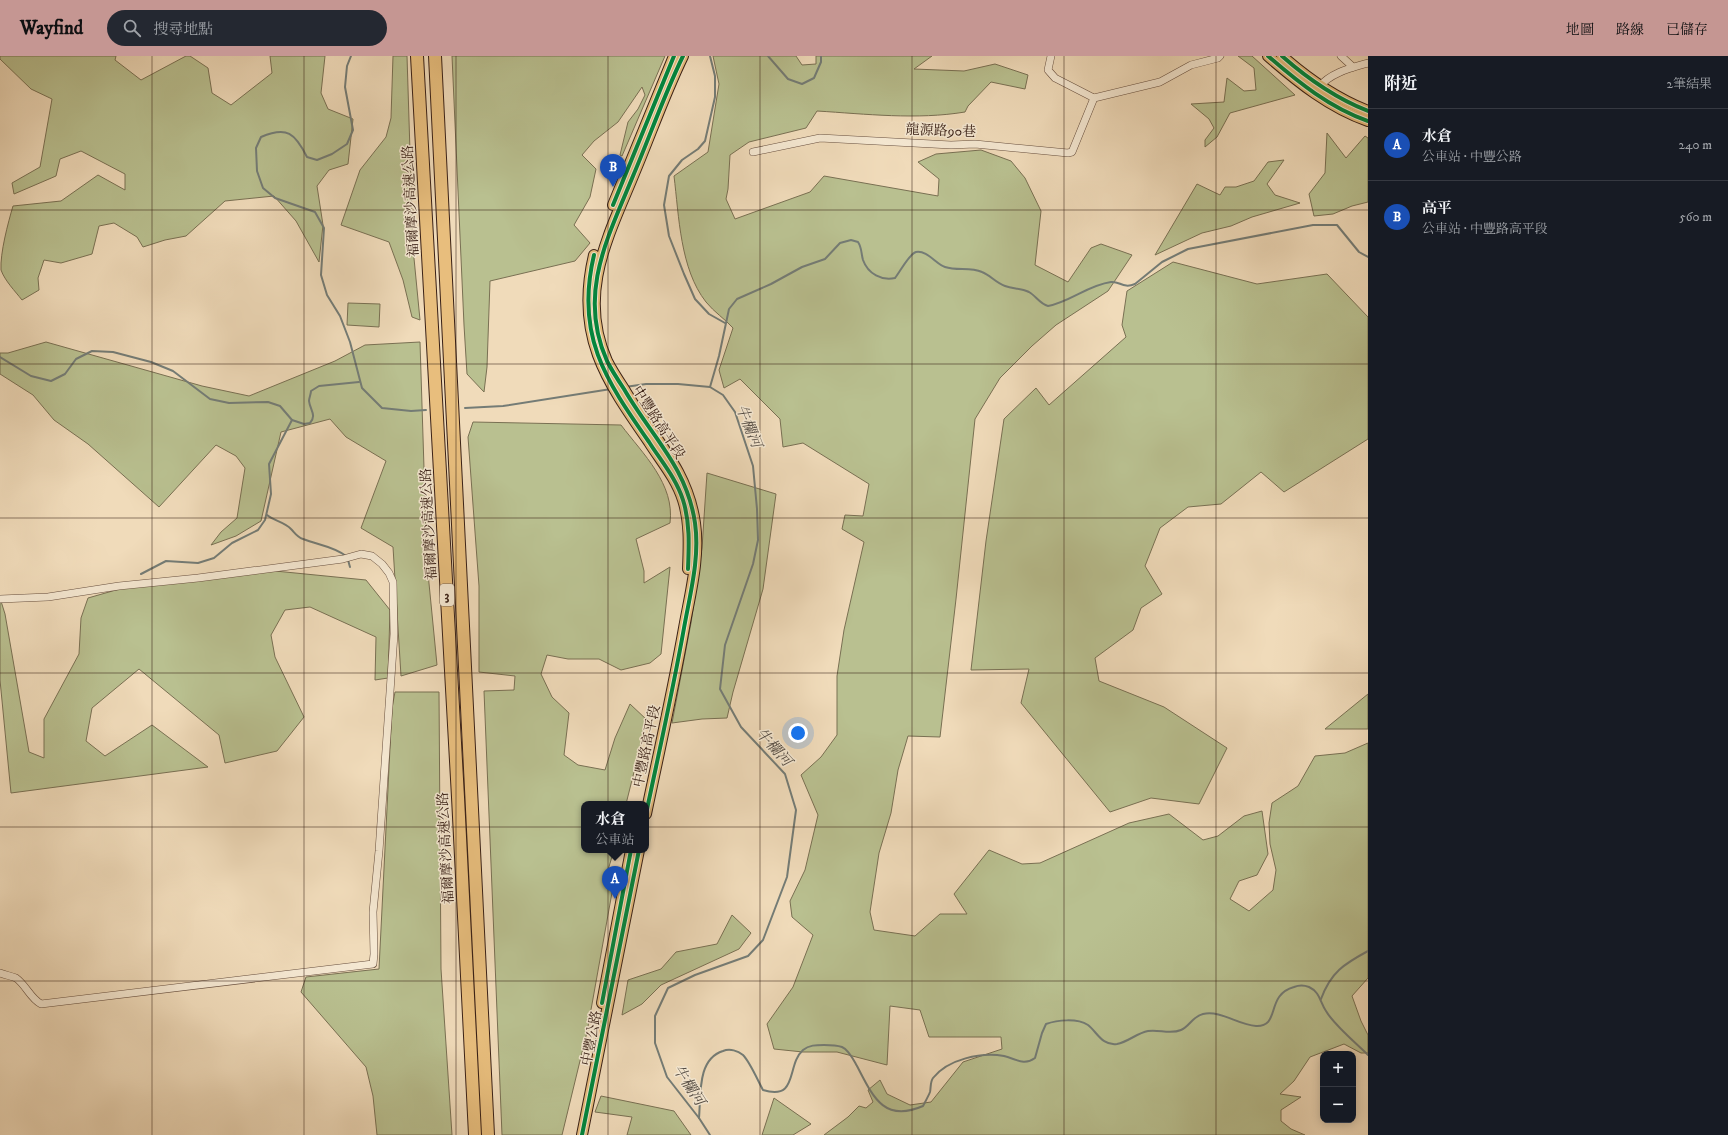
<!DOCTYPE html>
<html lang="zh-TW">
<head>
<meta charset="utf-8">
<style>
  :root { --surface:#171b24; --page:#242831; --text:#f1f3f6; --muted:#9ea1a6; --line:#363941; --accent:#c59692 }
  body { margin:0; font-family:"IM FELL DW Pica","Noto Serif TC",serif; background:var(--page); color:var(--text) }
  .controls { position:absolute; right:12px; bottom:12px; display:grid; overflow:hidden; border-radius:8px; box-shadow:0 2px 10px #0003 }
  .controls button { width:36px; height:36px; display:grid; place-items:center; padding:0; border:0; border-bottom:1px solid var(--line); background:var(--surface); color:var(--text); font:20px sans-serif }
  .you { position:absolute; left:798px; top:677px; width:14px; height:14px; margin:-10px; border:3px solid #fff; border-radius:50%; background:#1a73e8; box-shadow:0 0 0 6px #1a73e833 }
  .badge { display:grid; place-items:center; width:26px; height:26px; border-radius:50%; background:var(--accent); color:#fff; font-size:13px; font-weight:700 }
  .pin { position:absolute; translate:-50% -33px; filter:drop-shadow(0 1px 2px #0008) }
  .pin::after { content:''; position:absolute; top:21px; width:14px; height:12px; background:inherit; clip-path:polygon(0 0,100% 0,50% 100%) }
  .popup { position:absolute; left:581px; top:745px; width:68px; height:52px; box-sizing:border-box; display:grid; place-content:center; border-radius:8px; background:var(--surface); filter:drop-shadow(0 1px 3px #0005); font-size:13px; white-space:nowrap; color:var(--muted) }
  .popup b { font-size:15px; color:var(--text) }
  .popup::after { content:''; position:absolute; left:50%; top:100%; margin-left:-8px; border:8px solid transparent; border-top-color:var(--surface) }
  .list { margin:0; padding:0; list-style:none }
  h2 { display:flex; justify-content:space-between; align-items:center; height:52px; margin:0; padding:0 16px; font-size:17px }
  h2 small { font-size:13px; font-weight:400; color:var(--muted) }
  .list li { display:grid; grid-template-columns:26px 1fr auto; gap:12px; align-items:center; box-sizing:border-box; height:72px; padding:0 16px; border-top:1px solid var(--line) }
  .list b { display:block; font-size:15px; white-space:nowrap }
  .list p { margin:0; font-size:13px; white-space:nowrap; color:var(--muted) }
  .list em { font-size:13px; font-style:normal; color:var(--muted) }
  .icon { flex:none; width:22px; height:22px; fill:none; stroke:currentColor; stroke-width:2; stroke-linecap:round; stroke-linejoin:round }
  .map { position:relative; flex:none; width:1368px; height:1079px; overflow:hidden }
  header { display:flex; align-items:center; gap:24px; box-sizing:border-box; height:56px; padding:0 20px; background:var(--accent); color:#111 }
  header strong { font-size:19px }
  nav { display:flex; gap:22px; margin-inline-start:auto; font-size:14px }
  .search { width:280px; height:36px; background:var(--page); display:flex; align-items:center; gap:10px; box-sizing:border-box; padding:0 14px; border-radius:22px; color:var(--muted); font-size:15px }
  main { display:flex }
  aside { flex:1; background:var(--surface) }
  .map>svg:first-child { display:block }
</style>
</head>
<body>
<header>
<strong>Wayfind</strong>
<div class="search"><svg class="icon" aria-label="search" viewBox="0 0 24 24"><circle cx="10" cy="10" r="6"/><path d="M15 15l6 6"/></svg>搜尋地點</div>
<nav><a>地圖</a><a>路線</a><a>已儲存</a></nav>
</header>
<main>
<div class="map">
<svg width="1368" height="1079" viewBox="0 0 1368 1079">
  <rect width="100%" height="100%" fill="#f0dbba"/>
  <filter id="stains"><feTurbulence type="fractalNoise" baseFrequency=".005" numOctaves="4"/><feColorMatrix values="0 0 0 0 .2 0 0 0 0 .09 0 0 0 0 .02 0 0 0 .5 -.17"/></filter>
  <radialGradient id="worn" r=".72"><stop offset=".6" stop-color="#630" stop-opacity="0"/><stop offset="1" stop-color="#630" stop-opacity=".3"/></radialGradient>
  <!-- green -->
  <g fill="#b9c090" stroke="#797053">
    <path d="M0,0H116L115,4L141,24L186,0H190L208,12L212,37L231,49L272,17L270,0H325L321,37L328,53L353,63L348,108L329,114L317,130L323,169L319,206L296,165L274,140L225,145L186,180L165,184L143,191L137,181L114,167L99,170L92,198L61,207L44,204L38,222L39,234L22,244C15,235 5,225 1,214C0,197 8,167 13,150L61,145L98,119L125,134V118L81,95L60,103L56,120L14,138L12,127L40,111L52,43L31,33L0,3Z"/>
    <path d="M393,0H407L413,192L420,264L412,261L403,224L389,186L341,169L360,114L386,81L391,62Z"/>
    <path d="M452,0H665L622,100L620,99L628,66L638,53L645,39L642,31L618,66L594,85L582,99L596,113L590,141L574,169L590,187L575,205L490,225L487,311L484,336L467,318L464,269Z"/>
    <path d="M713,0H796L802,9L816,8V0H932L914,13L964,15L995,8L1028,19L1025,33L991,26L968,50L965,56C917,64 866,58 817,55L806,72L749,86L730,99L728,133L726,143L735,163L810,136L824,120L938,140L939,123L918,106L936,98L981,94L1011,105L1025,122L1041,155L1035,209L1068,226L1091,192L1101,188L1132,199L1108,235L1056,269L1032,290L1000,322L975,363L956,543L940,681L908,680L898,714L891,757L879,797L870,856L874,874L915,880L940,858H967L954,838L989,794L1022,808L1040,807L1129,767L1169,758L1203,784L1218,780L1244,760L1262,755L1268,798L1257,819L1239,825L1230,843L1249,855L1273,834L1276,814L1270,788L1269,767L1272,747L1298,730L1315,700L1345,697L1368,687V922L1352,940L1361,965L1368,979V997H1361L1344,988L1310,1001L1294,1025L1280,1038L1301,1041L1281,1054V1065L1291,1073L1305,1079H824L848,1061L859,1050L866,1052L873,1046L868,1034L880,1024L887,1038L910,1049L931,1046L963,1006L1002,993L1001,981H929L920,954L890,950L887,1009L837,996H803L774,993L767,968L793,931L813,879L792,861L790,845L805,814L818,759L801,719L821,701L837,679V620L844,574L864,486L842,473L845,459L863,460L869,428L803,387L783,391L780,363L740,323L724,332L719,314L733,272C725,263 714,256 706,246C680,213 679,160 674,120L708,96L719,28Z"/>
    <path d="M1238,0H1252L1295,39L1230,57L1217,81L1205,91V84L1214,72L1209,63L1191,48L1224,46L1227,22L1244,35L1256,34L1254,12Z"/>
    <path d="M1327,77L1346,102L1365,80L1368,82V146L1352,150L1333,158L1314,160L1309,138L1325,117Z"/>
    <path d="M1284,104L1267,128L1275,139L1300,147L1252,161L1231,170L1202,177L1155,199L1197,128L1220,139L1225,131H1236L1254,125L1268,106Z"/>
    <path d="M1173,206L1257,228L1327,218L1368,261V383L1284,436L1261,416L1221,448L1188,451L1160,472L1145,510L1162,538L1141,552L1133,574L1095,602L1099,625L1164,651L1227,692L1199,748L1151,742L1110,756L1021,647L1029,613L971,614L986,485L1004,363L1036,332L1049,349L1126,281L1122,269L1127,235Z"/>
    <path d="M348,247L380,248L379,271L347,269Z"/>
    <path d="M46,286L202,330L249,340L335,305L365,289L420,286L427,507L437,609L401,620L393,491L361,472L386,405L346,381L330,363L281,376L261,465L236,480L211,489L221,476L237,462L245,412L236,400L216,389L159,451L88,388L54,364L33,339L0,318V297H8Z"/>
    <path d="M473,366L621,369C643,398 675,428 670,467L636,483L644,515V527L670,511L661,598L650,607L621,614L599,603H568L547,599L541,618L552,641L569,657L564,699L578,709L605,714L615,682L630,648L647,664L626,748H584V794H614L608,814L613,831L587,976L562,1079H502L484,635L514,634L515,620L479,616V530L468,381Z"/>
    <path d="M707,417L776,438L763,533L733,636L727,662L702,663L672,667L691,567L702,492Z"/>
    <path d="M265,514L366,524L390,554L388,622L375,624L376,581L310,551L285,554L271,579L275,601L304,661L277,695L225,707L219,679L139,613L92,652L86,685L105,700L152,669L208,711L11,737L0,624V542L5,558L29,696L44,702V663L79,598L81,562L88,542L130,530Z"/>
    <path d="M395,636H439L441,913L452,1079H377L373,1040L366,1011L301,936L306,921L379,913L392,652Z"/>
    <path d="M1368,638V673H1325Z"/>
    <path d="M732,859L751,877L739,893L661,929L642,948L622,959L628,924L661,913L676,896L717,888Z"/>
    <path d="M601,1040L674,1055L691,1079H627L632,1061L595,1056Z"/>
    <path d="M774,1042L811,1068L793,1079H762Z"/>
  </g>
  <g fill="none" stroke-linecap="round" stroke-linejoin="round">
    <!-- stream -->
    <g stroke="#747c76" stroke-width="2">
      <path d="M351,0L347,10L345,31L353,74L347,88L332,98L317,104L307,101C295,77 287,70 261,81L256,92L257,115L263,132L275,142L315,156L324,172L321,219L327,239L340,260L350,286L362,332L382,352L411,355L426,354"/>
      <path d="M710,0L715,20V41L705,85L698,93L682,104L669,120L664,149L669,180L684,218L695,243L709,258L725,267"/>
      <path d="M768,0L788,23L802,28L814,22L821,6V0"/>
      <path d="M0,301L31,320L51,325L65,318L76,303L92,295L113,296L151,306L173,315L210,343L229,347L268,346L280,350L292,364L304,368L310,367C317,359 310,354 309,345C309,342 311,338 311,335L319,330L359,326"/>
      <path d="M625,331L646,328H678L710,331L723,339L735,356L753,410L757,453L758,484L753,508L725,589L720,633L741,671L785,718L796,754L787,821L763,884L748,900L695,919L668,932L655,960V987L667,1021L699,1062L710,1079"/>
      <path d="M710,331L719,300L729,253L737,243L771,228L802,211L825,203L840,187L851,184L858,186C862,192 861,197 863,204C868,218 882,225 895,222C900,216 909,198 916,196C927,194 936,208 945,211C957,215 970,211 982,216C990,219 996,227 1005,230C1013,233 1021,232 1029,236C1036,240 1040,248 1048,250C1070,246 1088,229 1111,226C1120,225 1123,233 1135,228L1162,206L1188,193L1313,169H1337L1359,196L1368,201"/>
      <path d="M465,352L503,350L611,333"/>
      <path d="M267,459C274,465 285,466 291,473C295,477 297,481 303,483C318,489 333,490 346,500"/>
      <path d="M348,504L350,511"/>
      <path d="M141,518L166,505L198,507L214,502L232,487L258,474L265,464L271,438L269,408L292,364"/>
      <path d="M1321,943C1331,916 1344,908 1368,895"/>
      <path d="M699,1062C701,1039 697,1003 723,995C730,992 738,995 743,999C750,1006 758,1025 763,1034C799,1045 786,1009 803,994C809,989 816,989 824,989C829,989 836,989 842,991C849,994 853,1003 857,1010C873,1041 884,1067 923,1050C925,1046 928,1041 930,1036C931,1032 930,1026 933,1022C948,1003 981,996 1004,1000C1016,1003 1024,1010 1035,1002L1042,977L1046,968C1057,964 1077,962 1088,969C1097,976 1102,990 1117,988C1128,986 1137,977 1148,975C1159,973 1170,979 1181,974C1189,971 1193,960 1203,958C1221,954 1238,969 1256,970C1281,971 1265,939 1294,931C1299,929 1304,929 1309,931C1320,936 1320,946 1326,955C1334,969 1356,987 1368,999"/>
    </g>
    <defs>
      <g id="minor">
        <path d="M1051,0L1048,14L1055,22L1094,42L1160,26L1191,9L1218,2L1220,0"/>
        <path d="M1341,0L1353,11"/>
        <path d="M1318,32C1330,17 1350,12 1368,7"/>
        <path d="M753,96L820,82L951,89L975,88L1068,97L1072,96L1094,42"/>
        <path d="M0,543L48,541L119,530L198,522L343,503L361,498L372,500L382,508L389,517L393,526L394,578L379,795L373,856L374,898L373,908L41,948C30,942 26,929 16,922C11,920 5,919 0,917"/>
      </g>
      <g id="primary">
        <path d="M1268,0C1298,26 1330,52 1368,65"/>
        <path d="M1282,0C1308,23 1335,42 1368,55"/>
        <path d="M613,149L674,0"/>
        <path d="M594,199C575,279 605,323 649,386C661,405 676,422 683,444C690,466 689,489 688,513"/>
        <path d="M646,758C659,696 673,634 684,572C690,538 700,502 695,467C687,411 651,380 624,333C618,324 612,315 607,305C577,238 608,181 633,120C650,80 664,39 683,0"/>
        <path d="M602,947L631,794"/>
        <path d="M582,1079L639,794"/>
      </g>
      <g id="motorway">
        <path d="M417,0L458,741L475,1079"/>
        <path d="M435,0L488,1079"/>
      </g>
    </defs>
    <!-- minor casing -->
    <use href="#minor" stroke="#674f3f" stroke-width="8"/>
    <!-- primary casing -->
    <use href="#primary" stroke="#392016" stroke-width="12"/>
    <!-- motorway casing -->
    <use href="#motorway" stroke="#392016" stroke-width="14"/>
    <!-- minor -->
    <use href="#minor" stroke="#f5e8d2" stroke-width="7"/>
    <!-- primary -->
    <use href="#primary" stroke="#e8be7d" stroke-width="10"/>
    <!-- motorway -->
    <use href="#motorway" stroke="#e8be7d" stroke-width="12"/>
    <defs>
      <g id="cycleway">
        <path d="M1268,0C1298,26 1330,52 1368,65"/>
        <path d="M1282,0C1308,23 1335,42 1368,55"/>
        <path d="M613,149L674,0"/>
        <path d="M594,199C575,279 605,323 649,386C661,405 676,422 683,444C690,466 689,489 688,513"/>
        <path d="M646,758C659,696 673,634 684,572C690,538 700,502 695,467C687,411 651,380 624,333C618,324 612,315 607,305C577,238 608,181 633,120C650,80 664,39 683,0"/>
        <path d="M602,947L631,794"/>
        <path d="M582,1079L639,794"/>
      </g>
    </defs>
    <!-- cycleway casing -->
    <use href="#cycleway" stroke="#f5e8d2" stroke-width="6"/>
    <!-- cycleway -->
    <use href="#cycleway" stroke="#00873e" stroke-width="4"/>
  </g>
  <!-- grid -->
  <path fill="none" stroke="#392016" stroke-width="1" stroke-opacity="0.55" d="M152,0V1079M304,0V1079M456,0V1079M608,0V1079M760,0V1079M912,0V1079M1064,0V1079M1216,0V1079M0,154H1368M0,308H1368M0,462H1368M0,617H1368M0,771H1368M0,925H1368"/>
  <g text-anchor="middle" stroke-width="3" stroke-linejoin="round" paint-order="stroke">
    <!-- shield labels -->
    <rect fill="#f5e8d2" stroke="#715c4e" stroke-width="1" x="440" y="528" width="14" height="22" rx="3"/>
    <g font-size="13" font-weight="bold" fill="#392016">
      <text x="447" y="544">3</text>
    </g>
    <!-- street labels -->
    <g font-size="14" fill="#392016" stroke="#f5e8d2">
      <text transform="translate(941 74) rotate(2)" y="5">龍源路90巷</text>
      <text transform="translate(410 145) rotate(-93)" y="5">福爾摩沙高速公路</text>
      <text transform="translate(659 366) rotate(57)" y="5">中豐路高平段</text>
      <text transform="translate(428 468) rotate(-93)" y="5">福爾摩沙高速公路</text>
      <text transform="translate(646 690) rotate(-78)" y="5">中豐路高平段</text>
      <text transform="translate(445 792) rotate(-93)" y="5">福爾摩沙高速公路</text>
      <text transform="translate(591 982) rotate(-79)" y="5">中豐公路</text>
    </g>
    <!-- water labels -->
    <g font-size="15" font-style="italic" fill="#564e46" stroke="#f5e8d2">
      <text transform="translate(749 370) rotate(68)" y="5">牛欄河</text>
      <text transform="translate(774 691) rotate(48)" y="5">牛欄河</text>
      <text transform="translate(689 1029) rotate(57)" y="5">牛欄河</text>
    </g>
  </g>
  <rect width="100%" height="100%" filter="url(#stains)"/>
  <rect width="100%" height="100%" fill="url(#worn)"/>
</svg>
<div class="controls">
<button>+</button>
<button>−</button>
</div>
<div class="you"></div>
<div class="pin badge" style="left:615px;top:843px;background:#1a4fb4">A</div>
<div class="popup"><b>水倉</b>公車站</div>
<div class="pin badge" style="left:613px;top:131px;background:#1a4fb4">B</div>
</div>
<aside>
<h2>附近<small>2筆結果</small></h2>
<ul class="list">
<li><span class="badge" style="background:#1a4fb4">A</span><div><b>水倉</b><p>公車站 · 中豐公路</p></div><em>240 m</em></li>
<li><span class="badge" style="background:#1a4fb4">B</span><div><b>高平</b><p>公車站 · 中豐路高平段</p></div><em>560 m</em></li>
</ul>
</aside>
</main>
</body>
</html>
